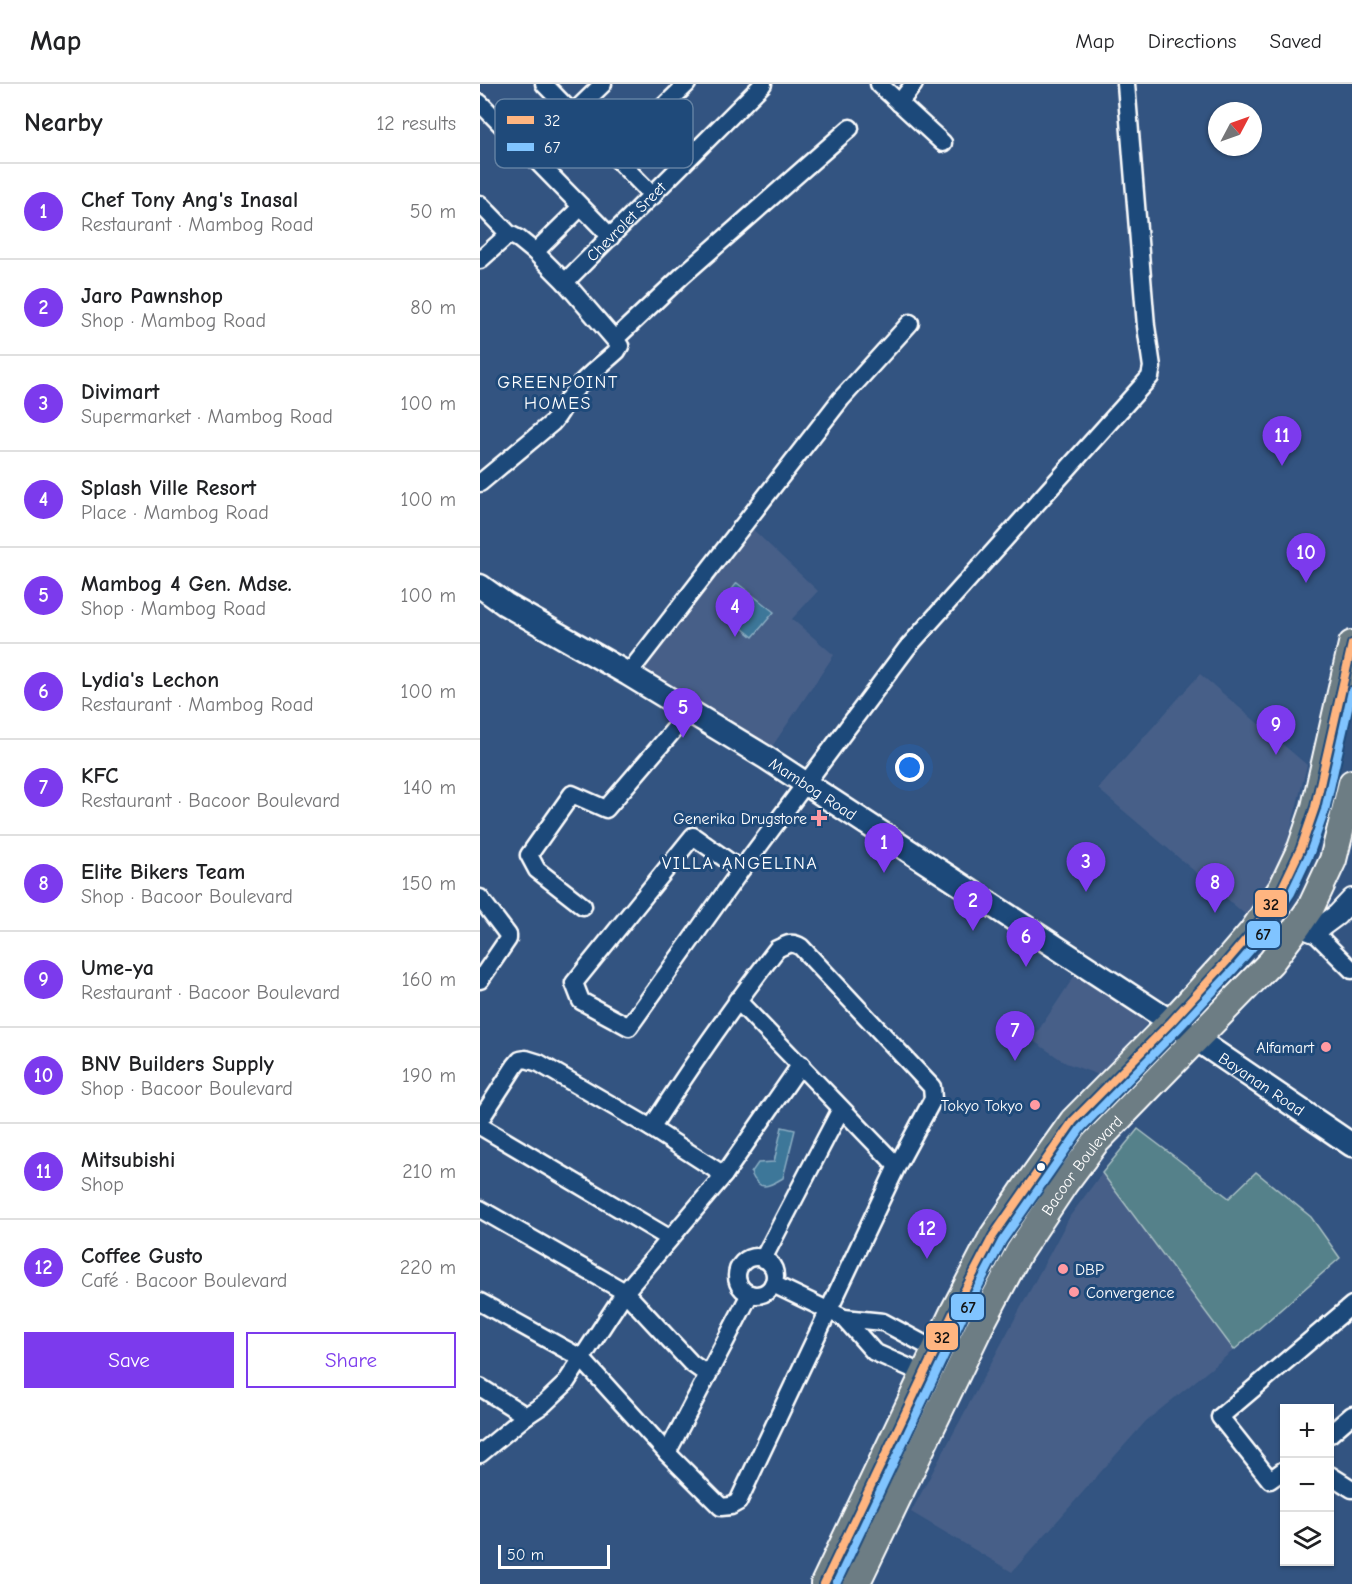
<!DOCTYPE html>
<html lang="en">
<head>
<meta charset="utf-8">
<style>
  :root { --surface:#fff; --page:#f2f2f2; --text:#202124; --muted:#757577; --line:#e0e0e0; --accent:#7c3aed }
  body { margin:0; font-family:"Comic Neue",sans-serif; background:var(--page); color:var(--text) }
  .controls { position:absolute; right:18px; bottom:18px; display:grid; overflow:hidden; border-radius:0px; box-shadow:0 2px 4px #0004 }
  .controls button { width:54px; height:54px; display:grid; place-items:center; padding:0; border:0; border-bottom:2px solid var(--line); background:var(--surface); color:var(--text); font:30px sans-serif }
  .compass { position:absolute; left:728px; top:18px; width:54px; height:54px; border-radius:50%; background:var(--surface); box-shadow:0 2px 4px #0004; rotate:49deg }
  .scale { position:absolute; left:18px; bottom:15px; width:112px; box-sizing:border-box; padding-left:6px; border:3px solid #fff; border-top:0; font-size:16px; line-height:21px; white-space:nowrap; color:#fff; -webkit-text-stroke:4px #1f4a7a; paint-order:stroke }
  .you { position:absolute; left:430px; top:684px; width:21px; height:21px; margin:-15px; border:4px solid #fff; border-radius:50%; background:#1a73e8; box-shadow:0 0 0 9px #1a73e833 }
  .badge { display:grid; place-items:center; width:39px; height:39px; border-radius:50%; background:var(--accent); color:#fff; font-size:20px; font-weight:700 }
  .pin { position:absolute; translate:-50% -50px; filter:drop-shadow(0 2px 3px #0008) }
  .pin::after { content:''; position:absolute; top:32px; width:21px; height:18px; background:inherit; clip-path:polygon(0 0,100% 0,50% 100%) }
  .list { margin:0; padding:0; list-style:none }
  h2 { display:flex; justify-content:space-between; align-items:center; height:78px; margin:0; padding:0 24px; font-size:26px }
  h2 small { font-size:20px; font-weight:400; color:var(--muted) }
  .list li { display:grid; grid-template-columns:39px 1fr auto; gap:18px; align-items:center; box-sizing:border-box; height:96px; padding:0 24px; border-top:2px solid var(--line) }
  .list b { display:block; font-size:22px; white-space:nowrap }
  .list p { margin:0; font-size:20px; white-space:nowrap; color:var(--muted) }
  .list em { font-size:20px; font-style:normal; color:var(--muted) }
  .actions { display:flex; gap:12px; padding:18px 24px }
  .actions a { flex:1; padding:14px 0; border:2px solid var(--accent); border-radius:0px; text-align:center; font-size:21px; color:var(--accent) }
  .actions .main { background:var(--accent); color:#fff }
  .icon { flex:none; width:33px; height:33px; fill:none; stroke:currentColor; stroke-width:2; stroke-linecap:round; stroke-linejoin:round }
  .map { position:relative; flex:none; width:872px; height:1500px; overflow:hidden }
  header { display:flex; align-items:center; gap:36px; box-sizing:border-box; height:84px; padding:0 30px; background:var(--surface); border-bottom:2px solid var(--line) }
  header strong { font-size:28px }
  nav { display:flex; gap:33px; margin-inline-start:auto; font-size:21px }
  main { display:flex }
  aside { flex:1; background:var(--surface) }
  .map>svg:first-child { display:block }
</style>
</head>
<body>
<header>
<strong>Map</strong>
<nav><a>Map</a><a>Directions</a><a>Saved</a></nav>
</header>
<main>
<aside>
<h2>Nearby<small>12 results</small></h2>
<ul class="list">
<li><span class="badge">1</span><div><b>Chef Tony Ang's Inasal</b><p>Restaurant · Mambog Road</p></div><em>50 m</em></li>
<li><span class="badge">2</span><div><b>Jaro Pawnshop</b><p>Shop · Mambog Road</p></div><em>80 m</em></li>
<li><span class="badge">3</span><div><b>Divimart</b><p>Supermarket · Mambog Road</p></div><em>100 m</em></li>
<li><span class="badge">4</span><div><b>Splash Ville Resort</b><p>Place · Mambog Road</p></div><em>100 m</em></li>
<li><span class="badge">5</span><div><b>Mambog 4 Gen. Mdse.</b><p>Shop · Mambog Road</p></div><em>100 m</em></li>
<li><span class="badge">6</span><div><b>Lydia's Lechon</b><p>Restaurant · Mambog Road</p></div><em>100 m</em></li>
<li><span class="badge">7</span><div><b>KFC</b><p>Restaurant · Bacoor Boulevard</p></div><em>140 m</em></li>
<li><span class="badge">8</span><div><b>Elite Bikers Team</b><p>Shop · Bacoor Boulevard</p></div><em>150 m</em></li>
<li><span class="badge">9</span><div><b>Ume-ya</b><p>Restaurant · Bacoor Boulevard</p></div><em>160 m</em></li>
<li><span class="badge">10</span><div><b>BNV Builders Supply</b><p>Shop · Bacoor Boulevard</p></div><em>190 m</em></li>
<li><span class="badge">11</span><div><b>Mitsubishi</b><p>Shop</p></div><em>210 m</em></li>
<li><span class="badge">12</span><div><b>Coffee Gusto</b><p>Café · Bacoor Boulevard</p></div><em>220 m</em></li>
</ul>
<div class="actions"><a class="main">Save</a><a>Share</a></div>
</aside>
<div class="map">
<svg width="872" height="1500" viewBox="0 0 872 1500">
  <rect width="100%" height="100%" fill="#335481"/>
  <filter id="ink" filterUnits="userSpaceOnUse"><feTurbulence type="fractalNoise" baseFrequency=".0167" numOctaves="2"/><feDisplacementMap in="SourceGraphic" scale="12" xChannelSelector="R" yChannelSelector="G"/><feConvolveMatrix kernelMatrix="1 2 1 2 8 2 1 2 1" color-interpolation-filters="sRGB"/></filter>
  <g filter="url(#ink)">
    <!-- built -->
    <g fill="#465f88">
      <path d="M265,438L338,507L312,535L354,571L285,673L148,590Z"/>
      <path d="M720,590L827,681L807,760L798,782L767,832L618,705Z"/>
      <path d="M597,888L671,935L619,991L586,979L552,956Z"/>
      <path d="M622,1089L754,1266L666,1337L532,1488L431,1428L590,1132Z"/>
    </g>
    <!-- green -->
    <path fill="#54818a" stroke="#aac0c4" stroke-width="1.5" d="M658,1045L749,1114L776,1088L831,1133L860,1174L754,1266L622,1089Z"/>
    <!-- water -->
    <g fill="#3e7799" stroke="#8badc2" stroke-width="1.5">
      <path d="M257,499L294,528L273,553L237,524Z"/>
      <path d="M302,1043L315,1046L303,1094C288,1103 279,1108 271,1089L278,1079L294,1078Z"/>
    </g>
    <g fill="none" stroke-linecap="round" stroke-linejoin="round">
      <defs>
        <g id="minor">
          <path d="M64,0L173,112"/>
          <path d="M399,0L463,59"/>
          <path d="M0,19L131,153"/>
          <path d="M419,19L434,0"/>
          <path d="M93,29L123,0"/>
          <path d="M134,70L207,0"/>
          <path d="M0,120L29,150L39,155L55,168L85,198L140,262L137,267C123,280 106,292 94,307C85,317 82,329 72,339L0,399"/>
          <path d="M55,168L101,123"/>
          <path d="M0,176L29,150"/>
          <path id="s1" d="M85,198L283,0"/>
          <path d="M135,255L203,191L370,44"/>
          <path d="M148,590L361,315L430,239"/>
          <path d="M261,786L213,752L94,899L101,917L149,943L261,786L427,564L670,293L672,283L666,242L646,0"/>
          <path d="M0,814L28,851V855L0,896"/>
          <path d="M103,822L57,786L49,771L92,710L126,725L210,627"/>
          <path d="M834,848L872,886"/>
          <path d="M257,916L417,1082"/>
          <path d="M0,1036L35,982L40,976L46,975L59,979L171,1044L244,1091"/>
          <path d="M0,1042L189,1154"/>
          <path d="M0,1125L145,1208L211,1279L228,1291"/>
          <circle cx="276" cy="1192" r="19"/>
          <path d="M283,1175L361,1025"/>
          <path d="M293,1200L364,1234L403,1238L455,1266"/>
          <path d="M0,1218L101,1274L187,1369L241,1423L251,1422L258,1418L417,1082L453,1015L452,1003L321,863C312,857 307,860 297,865C252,923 211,982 171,1044"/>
          <path d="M364,1234L394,1268L444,1290"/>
          <path d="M0,1303L46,1332"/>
          <path d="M850,1350L872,1331"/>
          <path d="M187,1369L270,1210"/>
          <path d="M0,1370L46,1332L64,1320L85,1300L145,1208L244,1091L321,980"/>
          <path d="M804,1386L790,1396L740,1333L872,1221"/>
          <path d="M850,1391L872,1405"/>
        </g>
        <path id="tertiary" d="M818,842L834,848L857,831L872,815"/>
        <g id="secondary">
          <path id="s2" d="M0,502L25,520L148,590L285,673L691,938L872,1061"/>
        </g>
        <g id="primary">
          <path d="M344,1500L474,1227L513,1152L546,1103L593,1037L691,938L747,877L772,848L802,804L821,764L835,723L872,560"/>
          <path id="s3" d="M376,1500L500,1242L539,1168L585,1099L615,1059L791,878L818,842L831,823L853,776L872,699"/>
        </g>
      </defs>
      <!-- minor casing -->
      <use href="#minor" stroke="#fff" stroke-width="21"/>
      <!-- tertiary casing -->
      <use href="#tertiary" stroke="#fff" stroke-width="24"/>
      <!-- secondary casing -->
      <use href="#secondary" stroke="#fff" stroke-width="27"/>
      <!-- primary casing -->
      <use href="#primary" stroke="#fff" stroke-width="30"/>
      <!-- minor -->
      <use href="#minor" stroke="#1f4a7a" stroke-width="16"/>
      <!-- tertiary -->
      <use href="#tertiary" stroke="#1f4a7a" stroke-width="20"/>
      <!-- secondary -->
      <use href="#secondary" stroke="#1f4a7a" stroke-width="22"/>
      <!-- primary -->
      <use href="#primary" stroke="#6d7d84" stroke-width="26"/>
      <defs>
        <path id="bus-1" d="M344,1500L474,1227L513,1152L593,1037L691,938L747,877L772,848L802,804L821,764L835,723L872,560"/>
        <path id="bus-2" d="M356,1500L483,1232L522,1157L601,1044L698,945L755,884L781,854L811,809L830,769L845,726L872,607"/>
      </defs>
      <!-- bus-1 casing -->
      <use href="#bus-1" stroke="#1f4a7a" stroke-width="12"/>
      <!-- bus-2 casing -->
      <use href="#bus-2" stroke="#1f4a7a" stroke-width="12"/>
      <!-- bus-1 -->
      <use href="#bus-1" stroke="#ffb580" stroke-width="8"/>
      <!-- bus-2 -->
      <use href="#bus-2" stroke="#80c4ff" stroke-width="8"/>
    </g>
  </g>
  <!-- markers -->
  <g fill="#ff9aa2" stroke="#1f4a7a" stroke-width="2">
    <path d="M336 725h6v6h6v6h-6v6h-6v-6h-6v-6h6z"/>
    <circle cx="846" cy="963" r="6"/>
    <circle cx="555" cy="1021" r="6"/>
    <circle cx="583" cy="1185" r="6"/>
    <circle cx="594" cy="1208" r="6"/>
  </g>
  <circle fill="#fff" stroke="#1f4a7a" stroke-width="2" cx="561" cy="1083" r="5"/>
  <g text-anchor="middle" stroke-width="6" stroke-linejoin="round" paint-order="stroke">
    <!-- street labels -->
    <g font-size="16" fill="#fff" stroke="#1f4a7a">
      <text dy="6" stroke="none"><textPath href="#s1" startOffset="86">Chevrolet Sreet</textPath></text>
      <text dy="6" stroke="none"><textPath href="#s2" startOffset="390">Mambog Road</textPath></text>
      <text dy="6" stroke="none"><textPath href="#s2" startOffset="927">Bayanan Road</textPath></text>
      <text dy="6" stroke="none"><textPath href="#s3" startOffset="477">Bacoor Boulevard</textPath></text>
    </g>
    <!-- poi labels -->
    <g font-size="16" fill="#fff" stroke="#1f4a7a" text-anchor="end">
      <text x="327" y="740">Generika Drugstore</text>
      <text x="834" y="969">Alfamart</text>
      <text x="543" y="1027">Tokyo Tokyo</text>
      <text x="595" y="1191" text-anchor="start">DBP</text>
      <text x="606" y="1214" text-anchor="start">Convergence</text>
    </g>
    <!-- neighbourhood labels -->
    <g font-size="18" letter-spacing="1.5" fill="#fff" stroke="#1f4a7a">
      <text x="78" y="304">GREENPOINT<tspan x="78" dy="21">HOMES</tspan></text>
      <text x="260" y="785">VILLA ANGELINA</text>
    </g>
  </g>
  <!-- legend -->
  <rect x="15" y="15" width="198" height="69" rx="9" fill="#1f4a7a" stroke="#6280a2" stroke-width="1.5"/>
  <rect x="27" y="32" width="27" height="8" fill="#ffb580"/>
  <rect x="27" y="59" width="27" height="8" fill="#80c4ff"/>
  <g font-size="16" fill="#fff">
    <text x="64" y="42">32</text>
    <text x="64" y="69">67</text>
  </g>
  <g stroke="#1f4a7a" stroke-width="2">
    <rect x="774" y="805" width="34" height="29" rx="6" fill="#ffb580"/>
    <rect x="766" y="836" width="35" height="29" rx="6" fill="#80c4ff"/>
    <rect x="470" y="1209" width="35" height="28" rx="6" fill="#80c4ff"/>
    <rect x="445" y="1238" width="34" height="29" rx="6" fill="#ffb580"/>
  </g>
  <g font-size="16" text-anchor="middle" font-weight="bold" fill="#111">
    <text x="791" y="826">32</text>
    <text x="783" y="856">67</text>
    <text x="488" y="1229">67</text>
    <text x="462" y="1259">32</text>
  </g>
</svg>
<div class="controls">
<button>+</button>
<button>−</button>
<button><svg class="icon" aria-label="layers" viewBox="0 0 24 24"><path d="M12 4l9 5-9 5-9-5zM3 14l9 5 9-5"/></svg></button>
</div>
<svg class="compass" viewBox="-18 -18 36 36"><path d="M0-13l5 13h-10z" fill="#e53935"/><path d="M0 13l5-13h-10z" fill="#757577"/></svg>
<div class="scale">50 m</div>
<div class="you"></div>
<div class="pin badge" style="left:404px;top:789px">1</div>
<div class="pin badge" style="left:493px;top:847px">2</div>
<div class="pin badge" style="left:606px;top:808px">3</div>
<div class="pin badge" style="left:255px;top:553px">4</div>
<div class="pin badge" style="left:203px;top:654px">5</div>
<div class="pin badge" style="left:546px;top:883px">6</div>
<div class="pin badge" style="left:535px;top:977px">7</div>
<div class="pin badge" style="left:735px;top:829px">8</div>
<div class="pin badge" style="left:796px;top:671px">9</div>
<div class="pin badge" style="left:826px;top:499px">10</div>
<div class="pin badge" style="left:802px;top:382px">11</div>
<div class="pin badge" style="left:447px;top:1175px">12</div>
</div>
</main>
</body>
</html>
